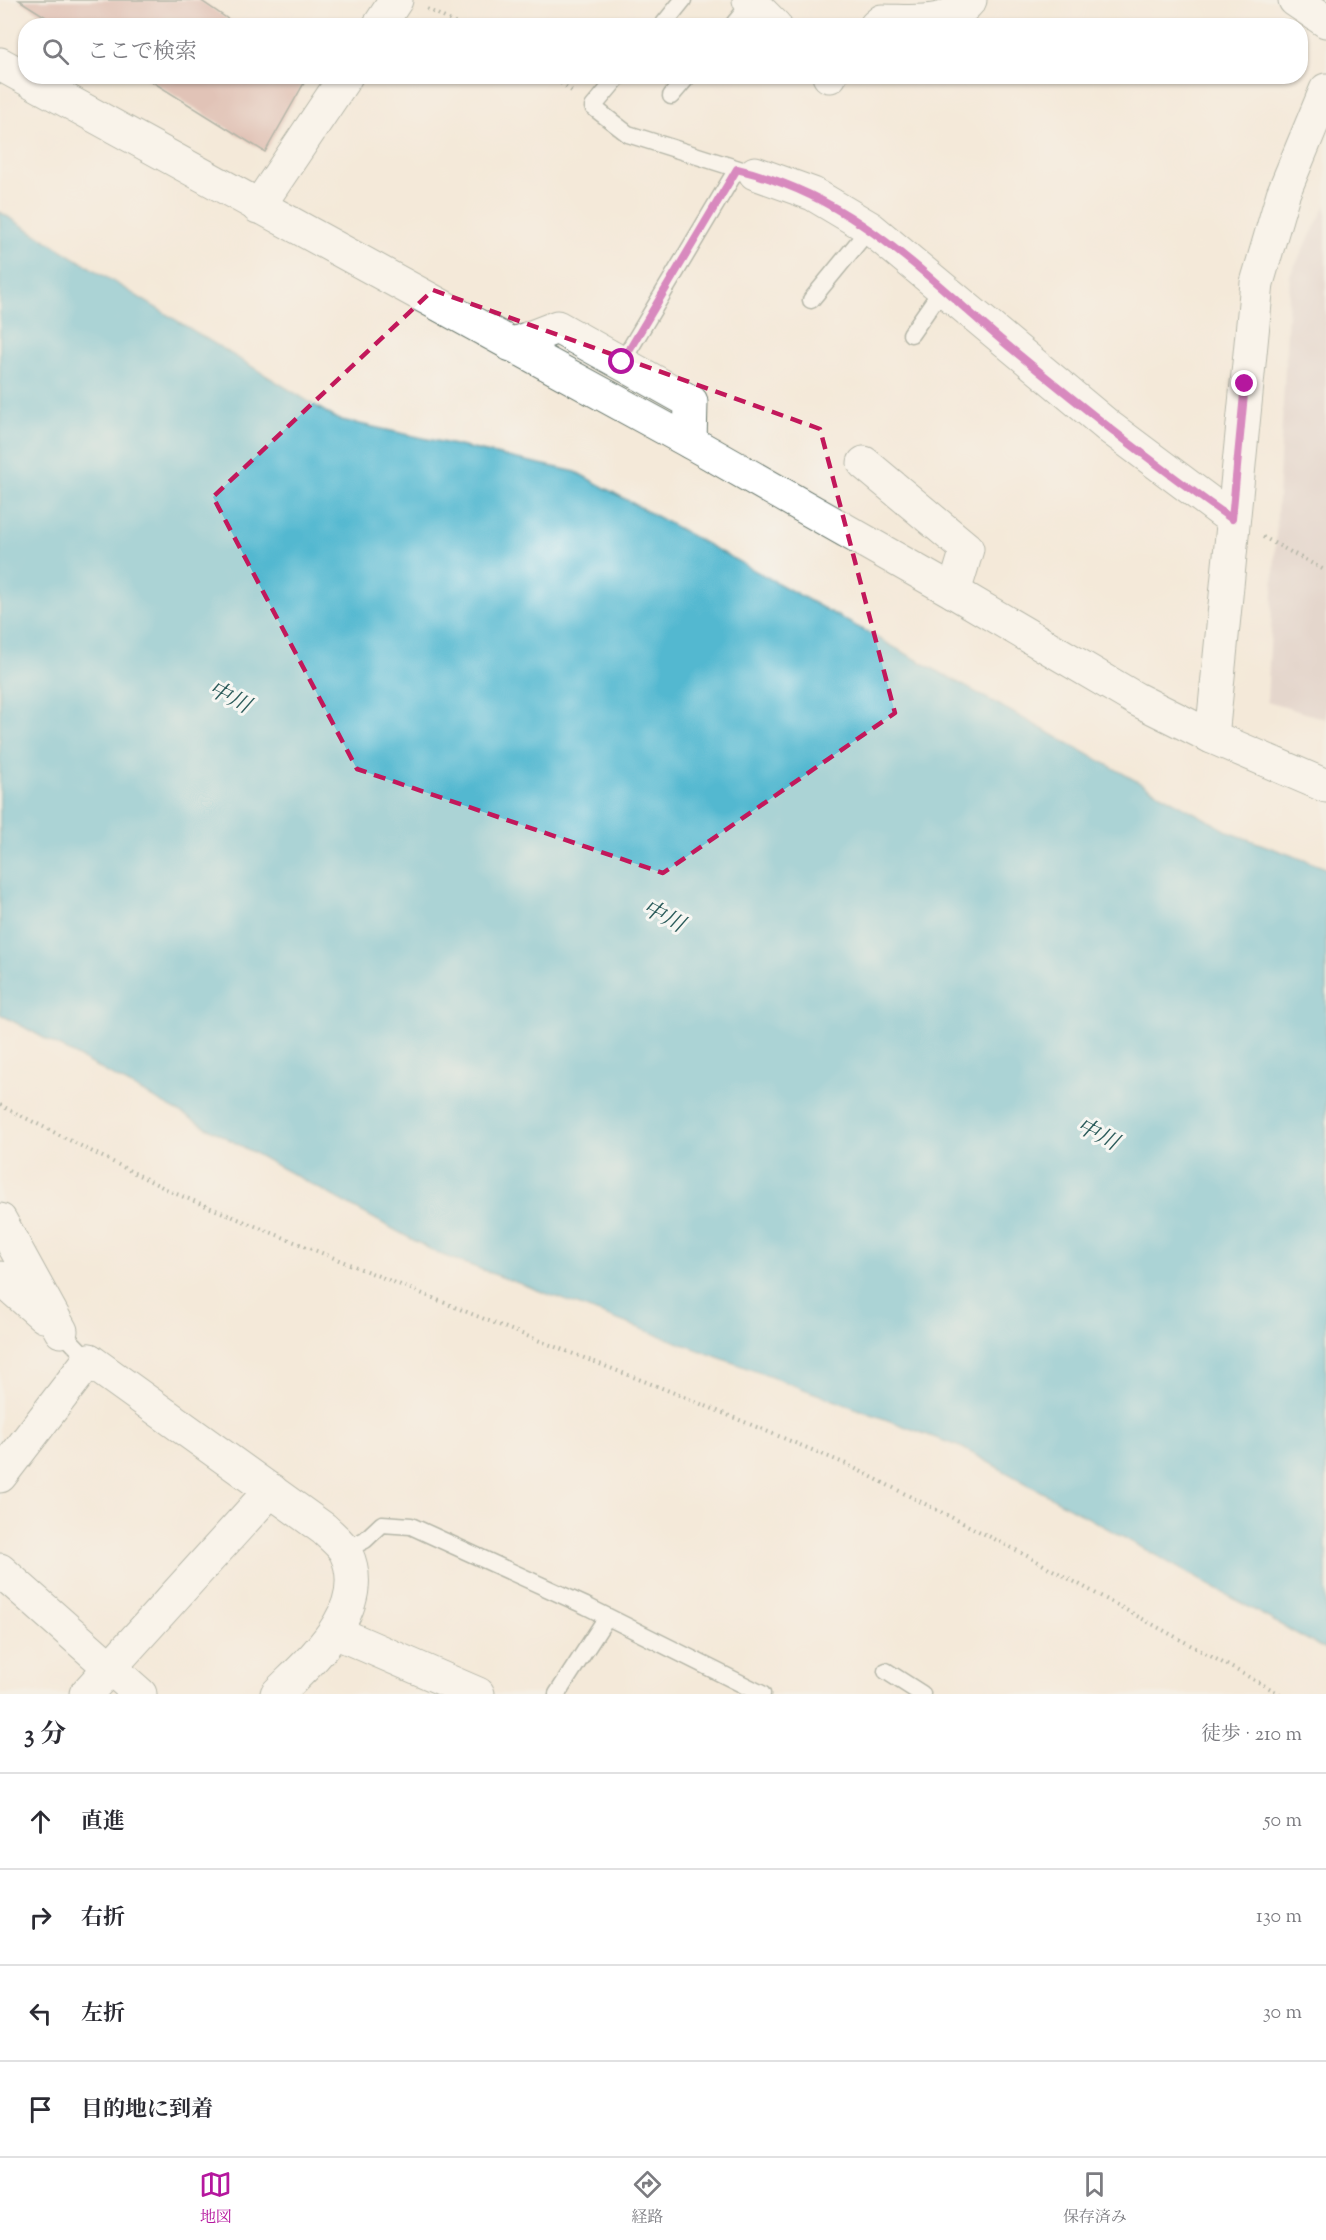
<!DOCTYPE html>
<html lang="ja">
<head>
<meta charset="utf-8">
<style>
  :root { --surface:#fff; --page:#f7f7f7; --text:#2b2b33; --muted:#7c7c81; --line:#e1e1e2; --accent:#b5179e }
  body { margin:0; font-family:"Sorts Mill Goudy","Noto Serif JP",serif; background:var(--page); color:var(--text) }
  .stop { position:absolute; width:18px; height:18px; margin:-14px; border:4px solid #b5179e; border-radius:50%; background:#fff }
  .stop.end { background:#b5179e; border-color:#fff; box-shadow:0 2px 6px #0008 }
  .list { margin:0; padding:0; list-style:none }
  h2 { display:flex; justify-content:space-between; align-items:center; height:78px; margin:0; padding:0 24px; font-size:26px }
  h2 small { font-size:20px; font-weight:400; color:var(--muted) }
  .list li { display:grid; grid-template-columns:39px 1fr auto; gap:18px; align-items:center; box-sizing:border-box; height:96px; padding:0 24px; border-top:2px solid var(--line) }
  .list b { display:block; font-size:22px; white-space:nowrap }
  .list em { font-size:20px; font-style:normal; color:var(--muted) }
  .icon { flex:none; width:33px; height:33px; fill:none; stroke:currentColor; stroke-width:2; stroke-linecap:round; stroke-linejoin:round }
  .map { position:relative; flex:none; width:1326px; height:1694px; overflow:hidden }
  .search { position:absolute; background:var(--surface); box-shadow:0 2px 4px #0004; left:18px; right:18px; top:18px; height:66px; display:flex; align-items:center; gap:15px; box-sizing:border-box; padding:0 21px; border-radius:24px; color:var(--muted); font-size:22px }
  .sheet { height:462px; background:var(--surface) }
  nav { display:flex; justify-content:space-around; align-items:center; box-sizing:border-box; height:84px; border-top:2px solid var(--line); background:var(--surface); font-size:16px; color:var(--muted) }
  nav a { display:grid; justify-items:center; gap:3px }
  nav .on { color:var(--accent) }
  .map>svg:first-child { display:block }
</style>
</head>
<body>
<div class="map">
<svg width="1326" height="1694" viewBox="0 0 1326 1694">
  <rect width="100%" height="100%" fill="#f6f6f2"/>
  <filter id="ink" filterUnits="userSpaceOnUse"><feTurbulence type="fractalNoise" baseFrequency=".0167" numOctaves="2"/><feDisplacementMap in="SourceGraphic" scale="12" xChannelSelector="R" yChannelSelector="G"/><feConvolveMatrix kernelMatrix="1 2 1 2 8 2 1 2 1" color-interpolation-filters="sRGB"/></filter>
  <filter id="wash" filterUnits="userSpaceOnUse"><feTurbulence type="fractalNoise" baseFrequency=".008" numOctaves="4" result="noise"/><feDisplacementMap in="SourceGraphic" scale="24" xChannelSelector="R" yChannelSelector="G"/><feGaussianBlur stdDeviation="1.35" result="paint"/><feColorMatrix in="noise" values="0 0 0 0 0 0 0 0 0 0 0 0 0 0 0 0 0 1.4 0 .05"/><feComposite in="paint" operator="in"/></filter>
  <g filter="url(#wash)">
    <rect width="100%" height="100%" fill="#f4e9d9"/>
    <!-- industrial -->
    <path fill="#d1bfbd" d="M1326,205V719L1267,702L1290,275Z"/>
    <!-- water -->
    <path fill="#52b8d0" stroke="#387a82" stroke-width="1.5" d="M0,212L337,419L576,472L1231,833L1326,868V1650L963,1448L437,1253L0,1014Z"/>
    <g id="blocks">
      <!-- building -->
      <g fill="#cb968f">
        <path d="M19,0H200L238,26H60Z"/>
        <path d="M143,76H308L265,152Z"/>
      </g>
    </g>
  </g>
  <g filter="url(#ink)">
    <use href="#blocks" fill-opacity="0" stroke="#6a796e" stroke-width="1.5"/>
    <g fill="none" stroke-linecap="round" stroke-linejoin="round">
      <defs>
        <g id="service">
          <path d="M662,26L683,0"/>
          <path d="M732,26L751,3"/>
          <path d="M619,76L593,107L628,134L745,171"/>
          <path d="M671,96L688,76"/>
          <path d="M811,300L870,228"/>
          <path d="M911,334L943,288"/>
          <path d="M622,362L737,169"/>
          <path d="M61,1331L89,1360"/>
          <path d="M345,1550L365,1540L382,1524L411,1526L586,1606L762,1694"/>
          <path d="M886,1671L922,1694"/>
          <path d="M557,1694L607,1617"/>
        </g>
        <g id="minor">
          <path d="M749,0L775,26"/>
          <path d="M1295,0L1326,21"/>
          <path d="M379,26L396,0"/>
          <path d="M876,26L882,21C914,21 948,27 970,0"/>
          <path d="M829,76H830"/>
          <path d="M755,173L813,194L870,228L1109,427L1232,519"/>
          <path d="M258,207L346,76"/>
          <path d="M511,345L557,327L691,402L690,442"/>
          <path d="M864,463L967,549L954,592"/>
          <path d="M0,1220L61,1331"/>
          <path d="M0,1278L44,1316"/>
          <path d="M89,1360L324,1529C331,1536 342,1544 346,1553C372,1609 312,1659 277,1694"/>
          <path d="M0,1570L140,1694"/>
          <path d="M335,1632L478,1694"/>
          <path d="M86,1694L271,1490"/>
        </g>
        <g id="tertiary">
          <path d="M0,64L690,442L954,592L1136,699L1212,737L1326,786"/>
          <path d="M1212,737L1257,283L1283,194L1326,90"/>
          <path d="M0,1476L89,1360"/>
        </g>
      </defs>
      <!-- service casing -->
      <use href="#service" stroke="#6a796e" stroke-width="19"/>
      <!-- minor casing -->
      <use href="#minor" stroke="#6a796e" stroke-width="35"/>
      <!-- tertiary casing -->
      <use href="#tertiary" stroke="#6a796e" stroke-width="35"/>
      <!-- path -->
      <g stroke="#6a796e" stroke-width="4" stroke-dasharray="1.5 4.5" stroke-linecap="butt">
        <path d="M427,9L461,26"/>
        <path d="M551,76L573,92"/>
        <path d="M1263,537L1326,571"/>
        <path d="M0,1105L174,1193L509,1329L667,1390L846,1464L1018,1551L1280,1694"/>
      </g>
      <!-- service -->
      <use href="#service" stroke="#fff" stroke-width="16"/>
      <!-- minor -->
      <use href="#minor" stroke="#fff" stroke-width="33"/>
      <!-- tertiary -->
      <use href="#tertiary" stroke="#fff" stroke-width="33"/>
    </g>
  </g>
  <g fill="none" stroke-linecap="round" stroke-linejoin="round" filter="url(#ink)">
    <!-- route -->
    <path stroke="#b5179e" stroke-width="8" d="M622,362L737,169C855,197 923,274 1012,349C1083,408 1156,466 1232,519L1245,384"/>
  </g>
  <!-- marked area -->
  <path d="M0 0H1326V1694H0ZM433,290L820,429L895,713L663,873L357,769L213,497Z" fill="#f4e9d9" fill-opacity=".55" fill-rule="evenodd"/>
  <path fill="none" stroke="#c2185b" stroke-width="4.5" stroke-dasharray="12 8" stroke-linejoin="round" d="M433,290L820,429L895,713L663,873L357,769L213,497Z"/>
  <g text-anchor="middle" stroke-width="6" stroke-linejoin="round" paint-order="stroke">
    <!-- water labels -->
    <g font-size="22" font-style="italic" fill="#2c5c5b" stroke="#f6f6f2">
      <text transform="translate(230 696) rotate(27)" y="8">中川</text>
      <text transform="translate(664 915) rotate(27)" y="8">中川</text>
      <text transform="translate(1098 1133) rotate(27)" y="8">中川</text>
    </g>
  </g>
</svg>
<div class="stop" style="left:622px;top:362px"></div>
<div class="stop end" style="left:1245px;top:384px"></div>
<div class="search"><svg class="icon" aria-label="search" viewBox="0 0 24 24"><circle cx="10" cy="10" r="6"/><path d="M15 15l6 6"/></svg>ここで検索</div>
</div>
<section class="sheet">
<h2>3 分<small>徒歩 · 210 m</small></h2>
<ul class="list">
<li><svg class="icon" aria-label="ahead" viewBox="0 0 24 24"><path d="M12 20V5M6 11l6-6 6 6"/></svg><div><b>直進</b></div><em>50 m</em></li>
<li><svg class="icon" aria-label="right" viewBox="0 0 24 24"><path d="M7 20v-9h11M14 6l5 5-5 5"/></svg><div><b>右折</b></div><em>130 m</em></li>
<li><svg class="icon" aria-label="left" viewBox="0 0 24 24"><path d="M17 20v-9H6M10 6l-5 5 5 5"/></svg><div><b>左折</b></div><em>30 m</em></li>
<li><svg class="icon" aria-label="arrive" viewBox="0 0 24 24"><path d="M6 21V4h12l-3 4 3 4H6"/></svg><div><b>目的地に到着</b></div></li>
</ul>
</section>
<nav>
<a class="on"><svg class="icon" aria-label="map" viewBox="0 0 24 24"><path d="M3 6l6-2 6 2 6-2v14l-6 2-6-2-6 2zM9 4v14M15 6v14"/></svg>地図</a>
<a><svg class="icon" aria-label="directions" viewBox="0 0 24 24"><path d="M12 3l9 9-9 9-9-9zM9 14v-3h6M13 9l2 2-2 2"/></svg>経路</a>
<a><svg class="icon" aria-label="saved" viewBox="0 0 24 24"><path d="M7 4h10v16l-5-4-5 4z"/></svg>保存済み</a>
</nav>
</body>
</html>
